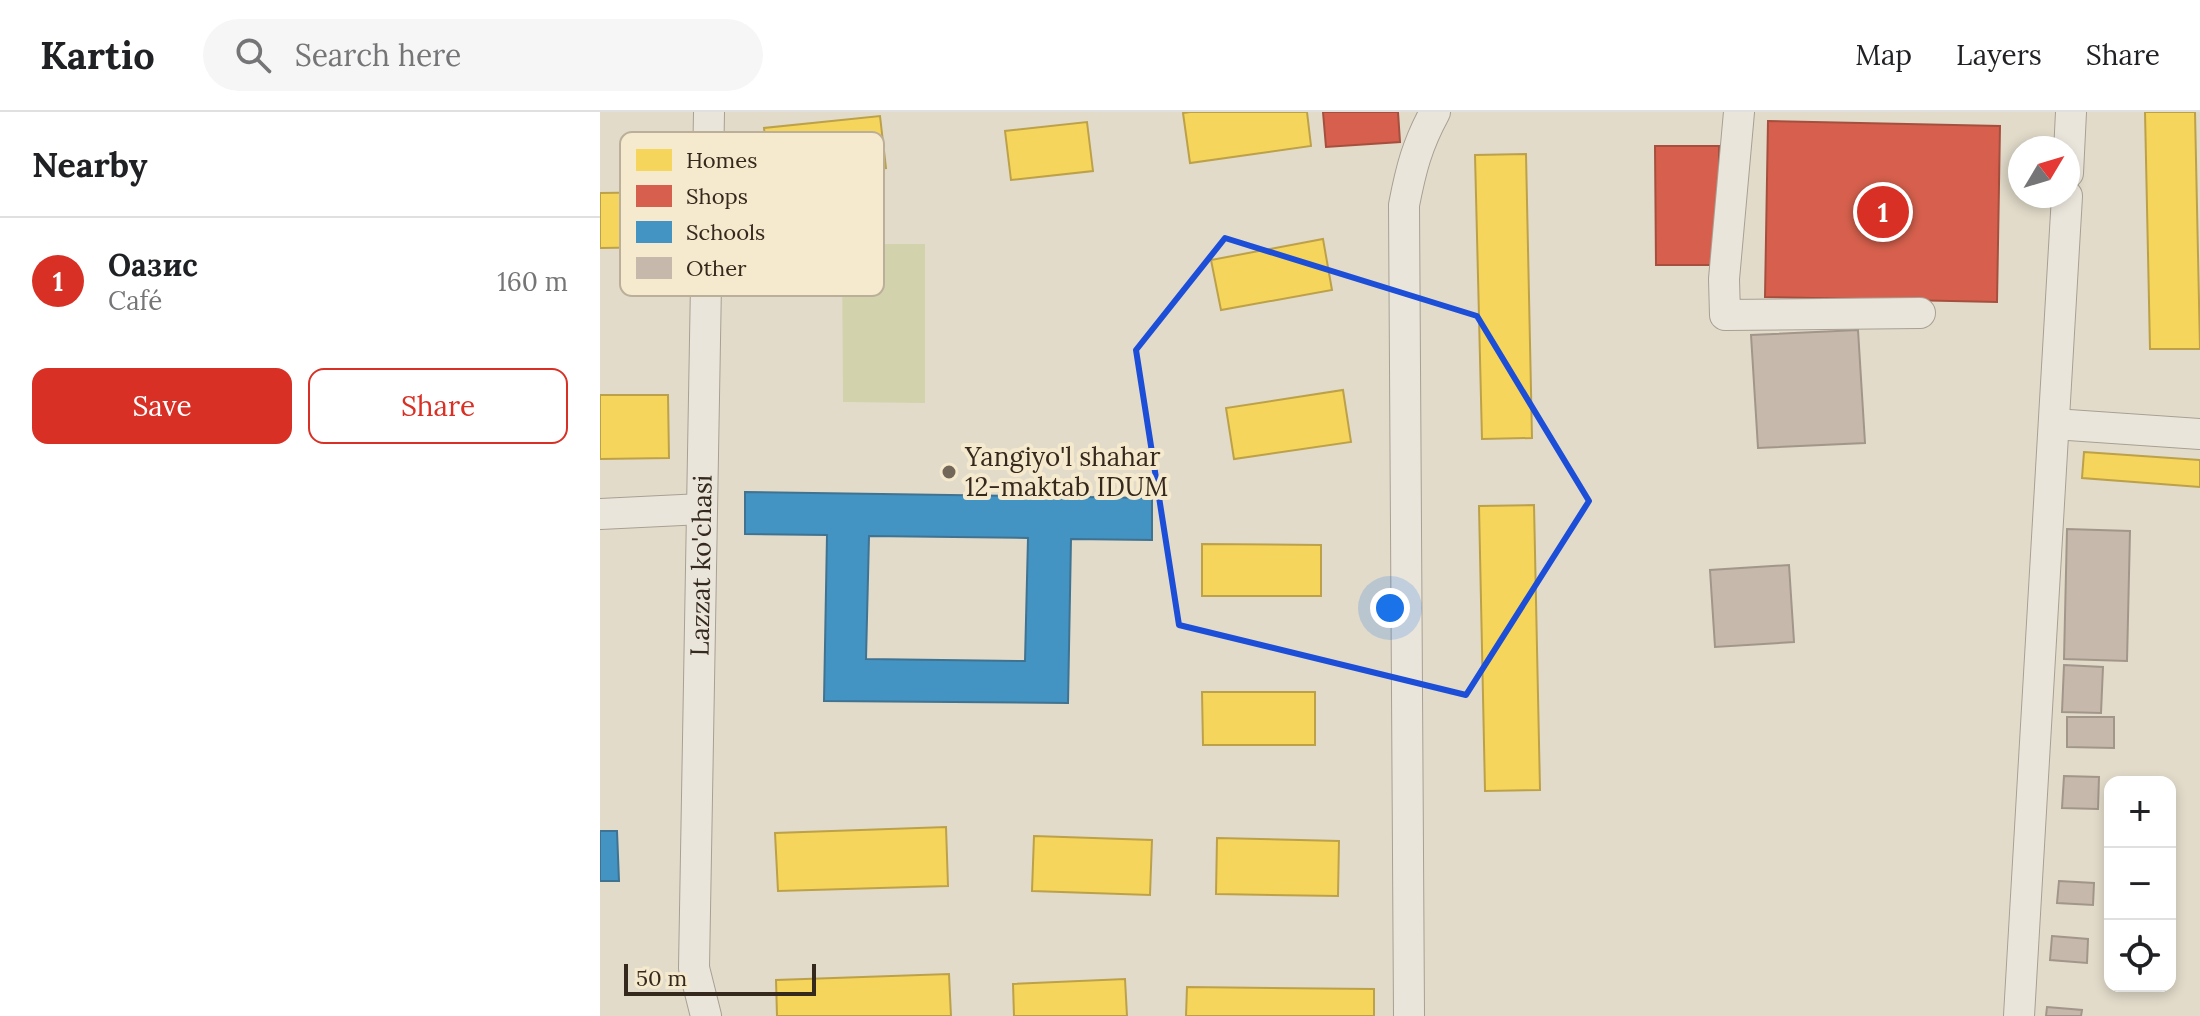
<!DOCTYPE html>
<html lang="en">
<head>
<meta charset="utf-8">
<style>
  :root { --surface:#fff; --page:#f6f6f6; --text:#202124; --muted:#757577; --line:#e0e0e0; --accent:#d93025 }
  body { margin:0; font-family:Lora,serif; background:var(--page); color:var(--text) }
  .controls { position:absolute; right:24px; bottom:24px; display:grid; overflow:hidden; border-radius:16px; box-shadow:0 4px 12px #0003 }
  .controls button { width:72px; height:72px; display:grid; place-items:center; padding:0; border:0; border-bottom:2px solid var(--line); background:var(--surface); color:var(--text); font:40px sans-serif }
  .compass { position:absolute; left:1408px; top:24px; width:72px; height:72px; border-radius:50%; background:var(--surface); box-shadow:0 4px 12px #0003; rotate:52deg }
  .scale { position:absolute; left:24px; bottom:20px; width:192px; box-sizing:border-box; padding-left:8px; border:4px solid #35281c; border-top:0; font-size:22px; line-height:28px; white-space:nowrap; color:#35281c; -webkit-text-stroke:6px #f5e9ce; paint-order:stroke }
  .you { position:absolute; left:790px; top:496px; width:28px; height:28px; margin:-20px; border:6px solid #fff; border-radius:50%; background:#1a73e8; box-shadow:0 0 0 12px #1a73e833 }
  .badge { display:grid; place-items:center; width:52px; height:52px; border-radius:50%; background:var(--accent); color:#fff; font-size:26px; font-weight:700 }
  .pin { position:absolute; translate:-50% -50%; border:4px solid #fff; box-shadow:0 2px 8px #0006 }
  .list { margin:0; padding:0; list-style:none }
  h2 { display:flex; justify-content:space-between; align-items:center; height:104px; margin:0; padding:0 32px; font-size:34px }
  h2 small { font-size:26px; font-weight:400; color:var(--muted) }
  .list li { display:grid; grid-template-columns:52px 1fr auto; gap:24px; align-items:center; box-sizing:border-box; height:128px; padding:0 32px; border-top:2px solid var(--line) }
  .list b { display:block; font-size:30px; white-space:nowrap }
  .list p { margin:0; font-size:26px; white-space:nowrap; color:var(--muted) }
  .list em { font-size:26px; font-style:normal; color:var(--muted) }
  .actions { display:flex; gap:16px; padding:24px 32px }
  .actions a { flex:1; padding:18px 0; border:2px solid var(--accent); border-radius:16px; text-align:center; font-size:28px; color:var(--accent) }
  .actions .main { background:var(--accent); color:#fff }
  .icon { flex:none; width:44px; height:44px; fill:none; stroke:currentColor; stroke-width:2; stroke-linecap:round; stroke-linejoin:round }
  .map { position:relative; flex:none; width:1600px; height:904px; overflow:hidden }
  header { display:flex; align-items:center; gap:48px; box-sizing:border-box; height:112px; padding:0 40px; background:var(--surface); border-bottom:2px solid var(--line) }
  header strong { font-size:38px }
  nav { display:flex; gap:44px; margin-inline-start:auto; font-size:28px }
  .search { width:560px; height:72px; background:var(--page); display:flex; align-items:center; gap:20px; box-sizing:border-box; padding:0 28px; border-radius:44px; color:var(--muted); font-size:30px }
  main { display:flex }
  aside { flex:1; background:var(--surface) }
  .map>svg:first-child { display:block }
</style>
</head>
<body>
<header>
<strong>Kartio</strong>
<div class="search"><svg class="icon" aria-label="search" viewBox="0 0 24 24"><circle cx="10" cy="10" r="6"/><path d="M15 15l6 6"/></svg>Search here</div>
<nav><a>Map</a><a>Layers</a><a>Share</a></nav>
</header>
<main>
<aside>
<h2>Nearby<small></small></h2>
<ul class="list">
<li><span class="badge">1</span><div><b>Оазис</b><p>Café</p></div><em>160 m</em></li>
</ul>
<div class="actions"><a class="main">Save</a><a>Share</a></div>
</aside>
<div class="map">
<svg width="1600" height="904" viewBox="0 0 1600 904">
  <rect width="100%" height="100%" fill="#e2dbca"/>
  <!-- green -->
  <path fill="#d2d2ac" d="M242,132H325V291L243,290Z"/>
  <!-- homes -->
  <g fill="#f6d55c" stroke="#bca149" stroke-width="2">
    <path d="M590,0H707L711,34L590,51L583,1Z"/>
    <path d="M1545,0H1595L1600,237H1550Z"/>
    <path d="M280,4L286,56L170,68L164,16Z"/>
    <path d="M487,10L493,59L411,68L405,19Z"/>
    <path d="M926,42L932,326L882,327L875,43Z"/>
    <path d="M70,80L71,135L0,136V81Z"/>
    <path d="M723,127L732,178L621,198L611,148Z"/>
    <path d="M743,278L751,330L634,347L626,296Z"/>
    <path d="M0,283H68L69,346L0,347Z"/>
    <path d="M1484,340L1600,348V375L1482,366Z"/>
    <path d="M934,393L940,678L885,679L879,394Z"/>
    <path d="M602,432L721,433V484H602Z"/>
    <path d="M602,580H715V633H603Z"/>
    <path d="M346,715L348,774L178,779L175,721Z"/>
    <path d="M434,724L552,728L550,783L432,779Z"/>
    <path d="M617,726L739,729L738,784L616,782Z"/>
    <path d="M349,862L351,904H177L176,868Z"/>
    <path d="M525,867L527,904H414L413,872Z"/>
    <path d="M587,875L774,877V904H586Z"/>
  </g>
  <!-- shops -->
  <g fill="#d6604d" stroke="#a64f3e" stroke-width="2">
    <path d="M723,0H798L800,30L726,35Z"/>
    <path d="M1168,9L1400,14L1397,190L1165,185Z"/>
    <path d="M1055,34H1119V153H1056Z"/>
  </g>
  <!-- schools -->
  <g fill="#4393c3" stroke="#3f7391" stroke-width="2" fill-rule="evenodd">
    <path d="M145,380L552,386V428L471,427L468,591L224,589L227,423L145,422ZM269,424L428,426L425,549L266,547Z"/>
    <path d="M0,719H17L19,769H0Z"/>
  </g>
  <!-- building -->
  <g fill="#c6b9ab" stroke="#a2968a" stroke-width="2">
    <path d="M1258,218L1265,331L1158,336L1151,223Z"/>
    <path d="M1467,417L1530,419L1527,549L1464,547Z"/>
    <path d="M1189,453L1194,530L1115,535L1110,458Z"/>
    <path d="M1464,553L1503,555L1501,601L1462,600Z"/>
    <path d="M1467,605H1514V636L1467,635Z"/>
    <path d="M1464,664L1499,665L1498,697L1462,696Z"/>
    <path d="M1459,769L1494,771L1493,793L1457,791Z"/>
    <path d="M1452,824L1488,827L1487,851L1450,848Z"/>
    <path d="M1447,895L1482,898L1481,904H1446Z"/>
  </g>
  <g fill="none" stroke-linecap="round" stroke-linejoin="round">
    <defs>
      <g id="minor">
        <path d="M1139,0L1124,167L1125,203L1320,201"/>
        <path d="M1468,61L1471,0"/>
        <path d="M1454,312L1600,322"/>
        <path d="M0,402L102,397"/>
        <path id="s1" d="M106,904L94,856L109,0"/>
        <path d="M809,904L804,93C811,57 817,33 835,0"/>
        <path d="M1419,904L1467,84"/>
      </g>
    </defs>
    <!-- minor casing -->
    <use href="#minor" stroke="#a7a093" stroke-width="32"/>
    <!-- minor -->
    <use href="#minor" stroke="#eae5db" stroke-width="30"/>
  </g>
  <!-- marked area -->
  <path fill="none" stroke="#1d4ed8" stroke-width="6" stroke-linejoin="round" d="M625,126L877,204L989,389L866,583L579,513L536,238Z"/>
  <!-- markers -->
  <circle fill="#726759" stroke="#f5e9ce" stroke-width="3" cx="349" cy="360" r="8"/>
  <g text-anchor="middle" stroke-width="8" stroke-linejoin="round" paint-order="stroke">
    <!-- poi labels -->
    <g font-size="26" fill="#35281c" stroke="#f5e9ce" text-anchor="start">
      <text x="365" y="354">Yangiyo'l shahar<tspan x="365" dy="30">12-maktab IDUM</tspan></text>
    </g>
    <!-- street labels -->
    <g font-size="26" fill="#35281c" stroke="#f5e9ce">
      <text dy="9" stroke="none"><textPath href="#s1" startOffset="452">Lazzat ko'chasi</textPath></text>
    </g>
  </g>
  <!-- legend -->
  <rect x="20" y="20" width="264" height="164" rx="12" fill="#f5e9ce" stroke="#bbaf99" stroke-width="2"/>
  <rect x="36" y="37" width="36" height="22" fill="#f6d55c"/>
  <rect x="36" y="73" width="36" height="22" fill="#d6604d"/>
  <rect x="36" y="109" width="36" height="22" fill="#4393c3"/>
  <rect x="36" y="145" width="36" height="22" fill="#c6b9ab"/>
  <g font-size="22" fill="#35281c">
    <text x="86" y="56">Homes</text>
    <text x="86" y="92">Shops</text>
    <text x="86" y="128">Schools</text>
    <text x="86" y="164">Other</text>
  </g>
</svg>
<div class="controls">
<button>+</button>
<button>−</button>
<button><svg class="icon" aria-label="locate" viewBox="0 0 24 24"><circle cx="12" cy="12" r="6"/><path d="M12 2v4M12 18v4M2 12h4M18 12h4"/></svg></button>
</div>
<svg class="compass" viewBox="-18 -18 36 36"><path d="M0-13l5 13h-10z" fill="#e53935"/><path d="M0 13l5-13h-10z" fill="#757577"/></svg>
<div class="scale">50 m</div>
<div class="you"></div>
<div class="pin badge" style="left:1283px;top:100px">1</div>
</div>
</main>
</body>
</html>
